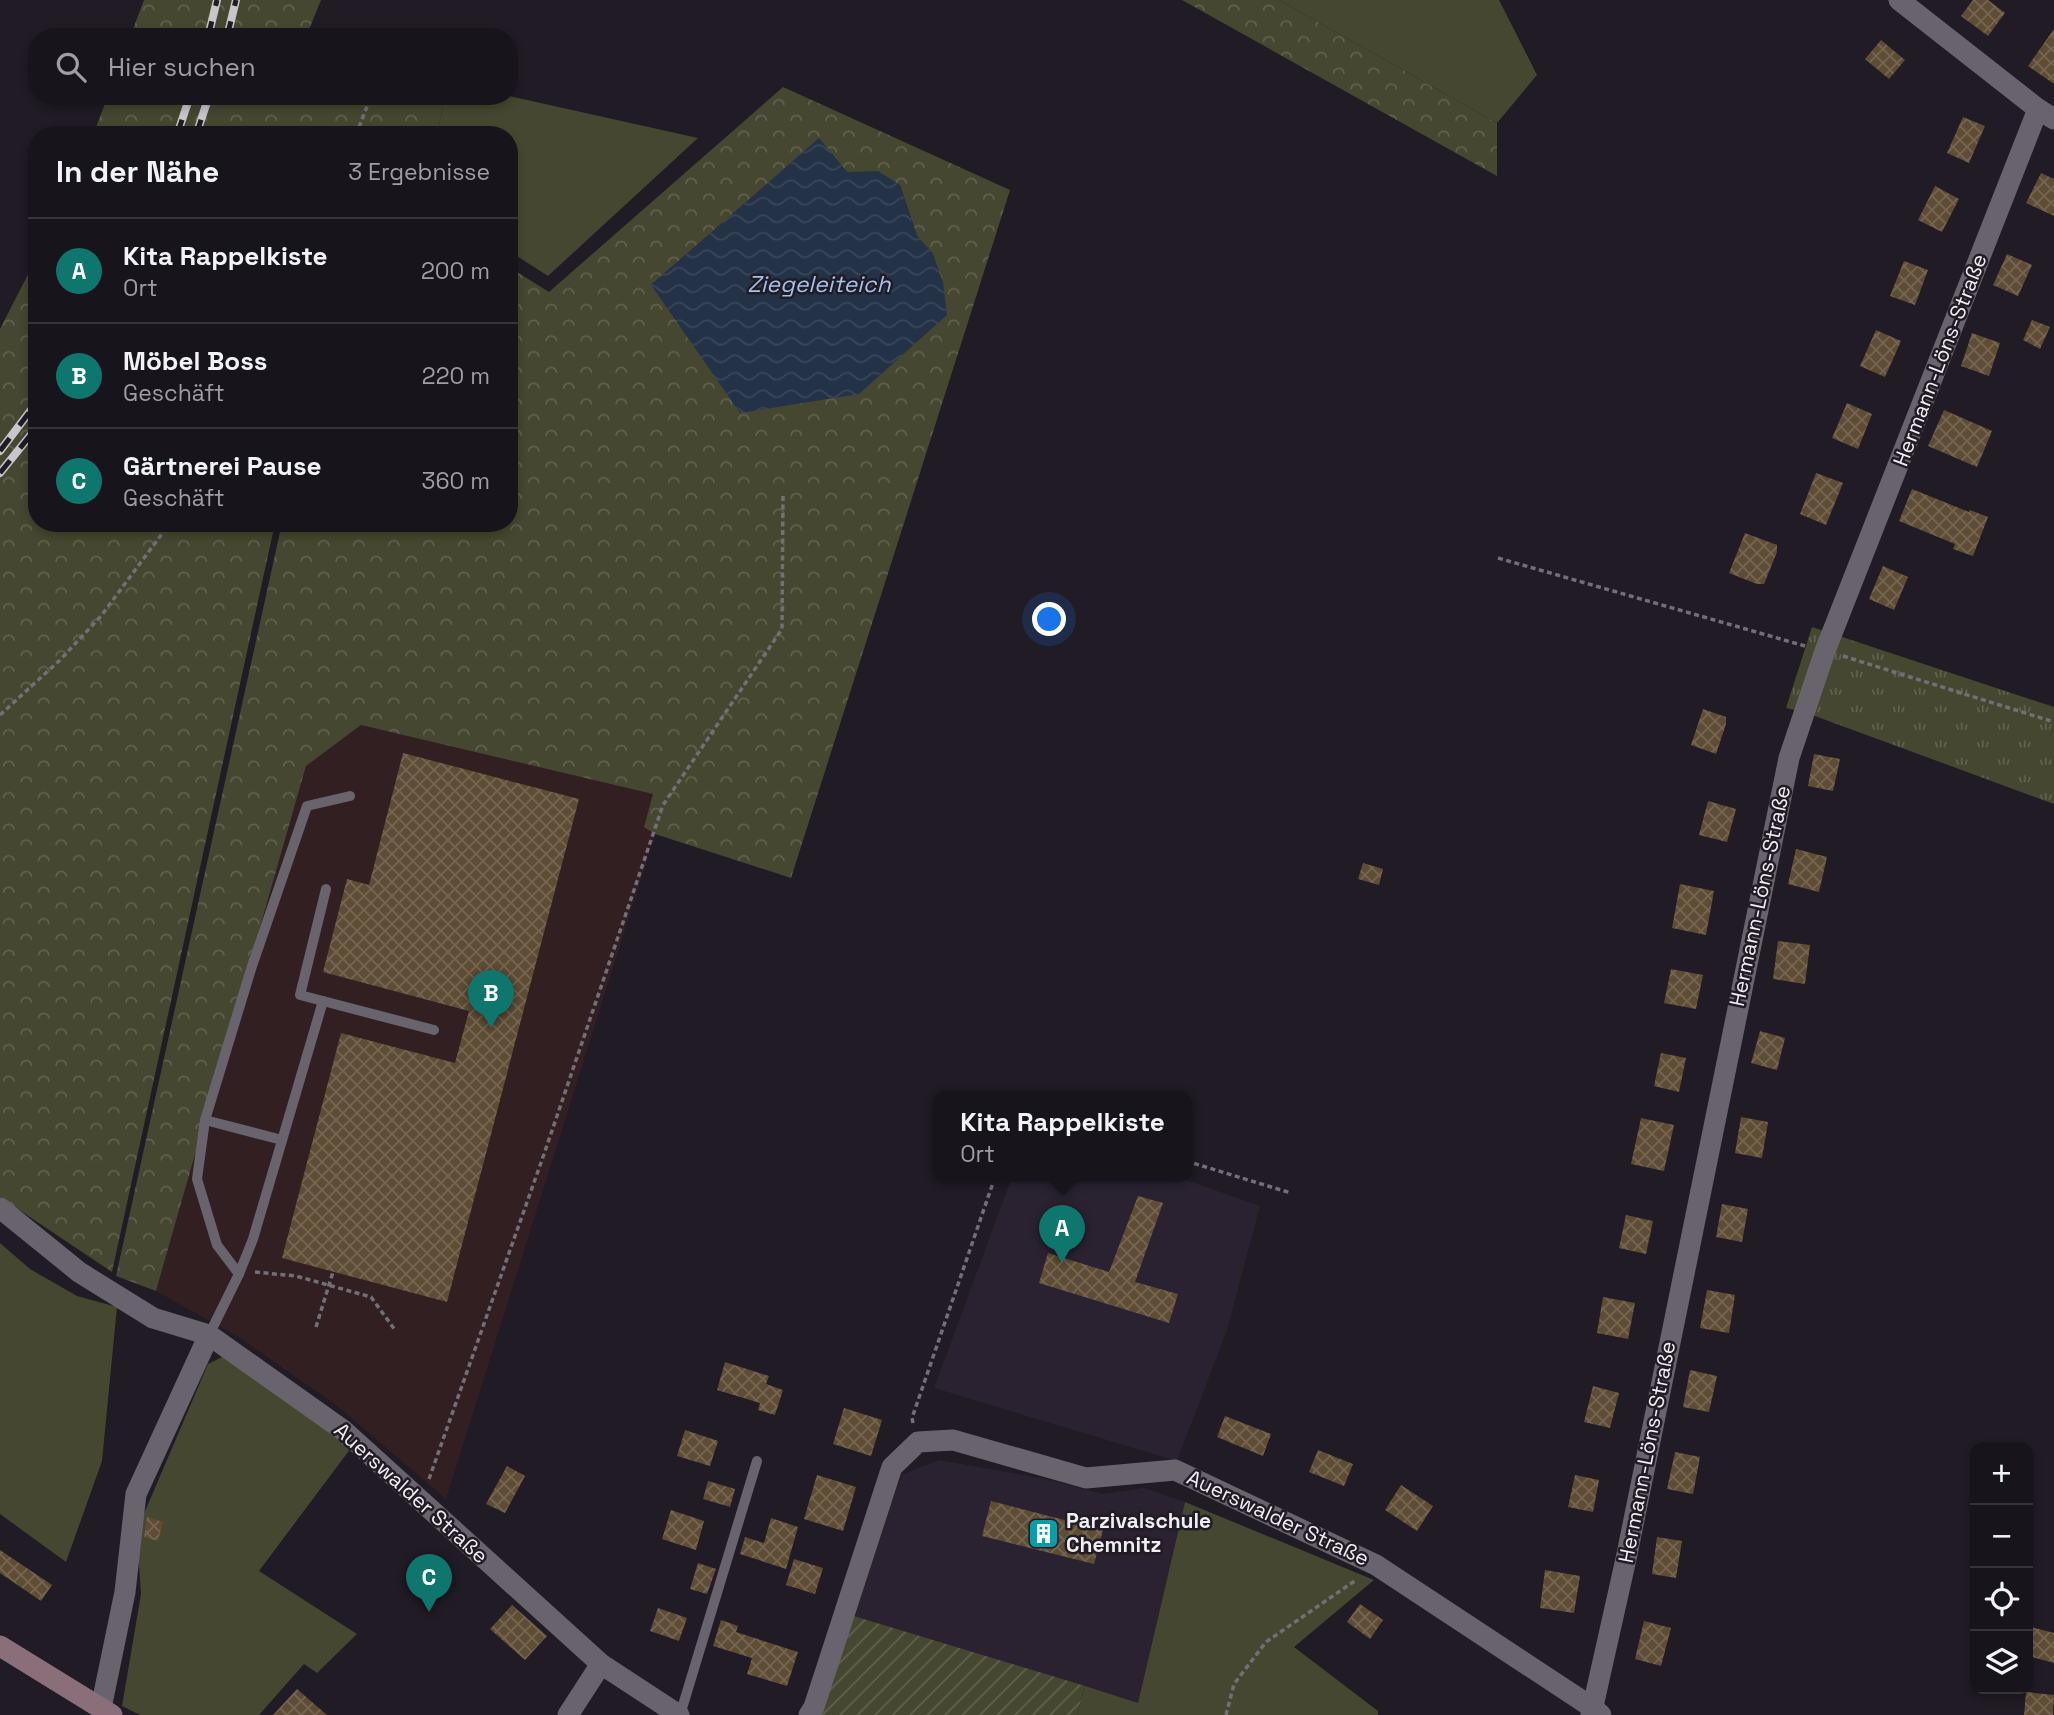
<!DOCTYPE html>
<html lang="de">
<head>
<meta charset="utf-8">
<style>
  :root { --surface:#18141b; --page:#252128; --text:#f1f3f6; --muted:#9f9ea3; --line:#36333a; --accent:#0f766e }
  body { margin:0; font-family:"Space Grotesk",sans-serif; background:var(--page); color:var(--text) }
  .controls { position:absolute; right:21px; bottom:21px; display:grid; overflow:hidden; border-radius:14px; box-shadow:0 4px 10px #0003 }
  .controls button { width:63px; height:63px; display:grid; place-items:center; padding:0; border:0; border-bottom:2px solid var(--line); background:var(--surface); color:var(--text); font:35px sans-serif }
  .you { position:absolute; left:1050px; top:620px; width:24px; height:24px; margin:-18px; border:5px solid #fff; border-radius:50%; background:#1a73e8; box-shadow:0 0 0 10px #1a73e833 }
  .badge { display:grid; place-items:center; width:46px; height:46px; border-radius:50%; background:var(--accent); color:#fff; font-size:23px; font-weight:700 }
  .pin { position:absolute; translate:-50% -58px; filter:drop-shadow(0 2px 4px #0008) }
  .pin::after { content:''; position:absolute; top:37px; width:24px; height:21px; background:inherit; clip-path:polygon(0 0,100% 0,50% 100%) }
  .popup { position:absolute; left:933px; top:1091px; width:259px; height:91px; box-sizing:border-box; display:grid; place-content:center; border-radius:14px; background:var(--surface); filter:drop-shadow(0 2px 5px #0005); font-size:23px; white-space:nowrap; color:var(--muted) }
  .popup b { font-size:26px; color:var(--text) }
  .popup::after { content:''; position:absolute; left:50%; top:100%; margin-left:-14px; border:14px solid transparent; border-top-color:var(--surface) }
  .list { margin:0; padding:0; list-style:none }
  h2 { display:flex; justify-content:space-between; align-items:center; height:91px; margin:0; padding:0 28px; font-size:30px }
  h2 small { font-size:23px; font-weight:400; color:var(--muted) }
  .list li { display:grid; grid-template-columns:46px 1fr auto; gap:21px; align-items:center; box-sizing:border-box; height:105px; padding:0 28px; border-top:2px solid var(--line) }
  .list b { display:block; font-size:26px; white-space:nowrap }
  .list p { margin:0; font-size:23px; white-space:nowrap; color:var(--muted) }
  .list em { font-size:23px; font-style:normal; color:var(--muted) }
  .icon { flex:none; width:38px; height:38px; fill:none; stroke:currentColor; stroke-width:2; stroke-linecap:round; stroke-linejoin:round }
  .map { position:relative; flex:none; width:2054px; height:1715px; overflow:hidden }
  .search { position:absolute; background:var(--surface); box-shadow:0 4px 10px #0003; left:28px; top:28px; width:490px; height:77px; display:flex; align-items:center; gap:18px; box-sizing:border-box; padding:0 24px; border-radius:28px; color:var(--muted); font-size:26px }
  .panel { position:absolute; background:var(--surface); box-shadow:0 4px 10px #0003; left:28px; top:126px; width:490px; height:406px; border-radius:28px }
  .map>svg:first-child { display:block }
</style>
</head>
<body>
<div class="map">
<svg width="2054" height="1715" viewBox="0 0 2054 1715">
  <defs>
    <pattern id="forest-crowns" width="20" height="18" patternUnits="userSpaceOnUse" patternTransform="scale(1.75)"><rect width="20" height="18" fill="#464730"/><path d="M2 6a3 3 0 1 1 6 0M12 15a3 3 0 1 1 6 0" fill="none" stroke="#61624e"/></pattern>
    <pattern id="park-tufts" width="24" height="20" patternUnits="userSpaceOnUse" patternTransform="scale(1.75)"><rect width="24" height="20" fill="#464730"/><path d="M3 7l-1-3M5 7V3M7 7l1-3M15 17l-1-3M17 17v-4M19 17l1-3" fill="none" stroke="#61624e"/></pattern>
    <pattern id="garden-furrows" width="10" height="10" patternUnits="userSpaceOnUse" patternTransform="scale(1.75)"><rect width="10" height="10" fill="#464730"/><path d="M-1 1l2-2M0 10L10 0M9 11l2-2" fill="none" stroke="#61624e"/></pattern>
    <pattern id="water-waves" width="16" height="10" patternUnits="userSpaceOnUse" patternTransform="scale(1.75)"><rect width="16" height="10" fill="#243247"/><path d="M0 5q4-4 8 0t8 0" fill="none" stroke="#394659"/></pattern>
    <pattern id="building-cross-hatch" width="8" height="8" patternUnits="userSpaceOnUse" patternTransform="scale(1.75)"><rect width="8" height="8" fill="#5e4c34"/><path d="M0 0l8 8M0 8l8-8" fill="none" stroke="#756652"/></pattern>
  </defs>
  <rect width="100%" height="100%" fill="#201b24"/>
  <!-- commercial -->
  <path fill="#321f22" d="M361,725L654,794L644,826L655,834L446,1499L336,1405L240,1338L156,1291L306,766Z"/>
  <!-- built -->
  <g fill="#2a2231">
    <path d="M1012,1177H1178L1260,1206L1227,1330L1177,1461L934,1388Z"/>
    <path d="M939,1460L1046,1479L1103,1494L1144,1488L1185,1502L1138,1703L844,1613L903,1474Z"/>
  </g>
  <!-- grass -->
  <g fill="#464730">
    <path d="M1279,0H1499L1537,75L1497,123Z"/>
    <path d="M445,96H509L698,138L548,276L509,251V135H437Z"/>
    <path d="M0,1243L30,1269L77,1296L117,1307L102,1461L66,1562L0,1514Z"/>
    <path d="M224,1356L351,1448L259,1571L357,1634L317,1673L304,1664L259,1715H140L122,1706L141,1594L137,1535L143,1516L208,1364Z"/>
    <path d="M1185,1502L1374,1580L1294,1647L1378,1711V1715H1077L1085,1686L1138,1703Z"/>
  </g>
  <!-- forest -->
  <g fill="url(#forest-crowns)" fill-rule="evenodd">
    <path d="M144,0H321L306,37H130Z"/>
    <path d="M1182,0H1279L1497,123V176Z"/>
    <path d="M783,87L1010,190L791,878L655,834L644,827L653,794L361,725L306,766L156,1291L116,1276L282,523H509V267L549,292ZM819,139L847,172H878L900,185L917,236L933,254L651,285Z"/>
    <path d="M108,96H445L437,135H93Z"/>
    <path d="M37,257V523H275L112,1272L0,1197V329Z"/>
  </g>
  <!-- park -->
  <path fill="url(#park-tufts)" d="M1812,627L2054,707V804L1804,712L1786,708Z"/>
  <!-- garden -->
  <path fill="url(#garden-furrows)" d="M844,1613L1085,1686L1077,1715H810Z"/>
  <!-- water -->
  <path fill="url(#water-waves)" d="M819,138L847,172L878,171L900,185L917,236L933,254L943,282L947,315L859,394L740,413L651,285Z"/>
  <!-- building -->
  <g fill="url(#building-cross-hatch)">
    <path d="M1973,0H1988L2005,13L1988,36L1961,16Z"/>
    <path d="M2054,29V84L2028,66Z"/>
    <path d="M1881,40L1905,60L1889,79L1865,59Z"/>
    <path d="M1963,117L1985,126L1969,163L1947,153Z"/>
    <path d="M2041,173L2054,179V216L2026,203Z"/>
    <path d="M1935,186L1959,199L1942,232L1918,220Z"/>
    <path d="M2007,254L2032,265L2018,296L1993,285Z"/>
    <path d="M1904,261L1928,270L1915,305L1890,296Z"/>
    <path d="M2032,320L2050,327L2040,349L2023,340Z"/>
    <path d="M1876,330L1901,341L1885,377L1860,366Z"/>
    <path d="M1972,333L2000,343L1989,376L1961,366Z"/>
    <path d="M1847,403L1872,414L1858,449L1832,438Z"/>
    <path d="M1944,410L1992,431L1977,467L1928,446Z"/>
    <path d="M1816,473L1843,483L1826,525L1800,514Z"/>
    <path d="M1912,489L1969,512L1970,510L1988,517L1973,556L1953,549L1955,544L1899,521Z"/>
    <path d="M1745,533L1777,545V552L1764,584H1757L1729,573Z"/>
    <path d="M1883,566L1908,577L1894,610L1869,599Z"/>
    <path d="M1703,709L1726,717V724L1716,754L1691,745Z"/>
    <path d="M403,753L579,799L447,1302L282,1258L341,1033L455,1063L469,1011L323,972L347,879L369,885Z"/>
    <path d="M1814,754L1840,759L1833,791L1808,786Z"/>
    <path d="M1708,801L1736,809L1727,842L1699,835Z"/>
    <path d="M1796,849L1827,857L1819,892L1788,884Z"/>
    <path d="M1363,863L1383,869L1379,885L1358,879Z"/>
    <path d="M1680,884L1714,891L1706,935L1672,928Z"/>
    <path d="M1778,941L1810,945L1805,984L1773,979Z"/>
    <path d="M1671,969L1703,975L1696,1009L1664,1003Z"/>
    <path d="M1760,1031L1785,1038L1777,1070L1751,1063Z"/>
    <path d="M1661,1053L1686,1058L1679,1092L1654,1086Z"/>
    <path d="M1741,1117L1768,1122L1762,1158L1735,1153Z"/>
    <path d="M1641,1118L1674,1125L1664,1171L1631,1164Z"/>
    <path d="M1138,1196L1163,1203L1135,1282L1178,1294L1169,1323L1039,1283L1048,1253L1109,1272Z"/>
    <path d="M1722,1204L1748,1209L1742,1242L1716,1237Z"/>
    <path d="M1626,1215L1653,1221L1646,1254L1619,1248Z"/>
    <path d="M1707,1290L1735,1295L1729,1333L1700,1328Z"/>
    <path d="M1603,1297L1635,1303L1628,1339L1597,1333Z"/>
    <path d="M725,1362L769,1376L766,1384L783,1390L775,1415L758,1410L760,1403L717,1390Z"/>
    <path d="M1690,1370L1717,1376L1709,1412L1683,1407Z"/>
    <path d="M1593,1386L1619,1393L1610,1428L1584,1422Z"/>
    <path d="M844,1408L882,1420L871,1456L833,1444Z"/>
    <path d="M1225,1416L1271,1434L1263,1456L1217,1437Z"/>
    <path d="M685,1430L718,1441L710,1466L677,1456Z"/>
    <path d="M1318,1450L1353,1464L1344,1486L1309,1472Z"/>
    <path d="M1675,1452L1700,1457L1693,1494L1667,1489Z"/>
    <path d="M507,1466L525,1476L505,1513L486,1504Z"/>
    <path d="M817,1475L856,1487L843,1531L804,1519Z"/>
    <path d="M1575,1475L1599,1480L1593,1512L1568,1507Z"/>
    <path d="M708,1481L735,1489L730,1507L703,1499Z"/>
    <path d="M1401,1485L1433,1506L1417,1531L1385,1510Z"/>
    <path d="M991,1501L1103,1530L1094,1564L982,1536Z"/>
    <path d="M671,1510L704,1521L696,1550L662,1539Z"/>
    <path d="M147,1517L163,1522L158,1541L144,1537Z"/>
    <path d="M771,1518L798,1527L786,1569L740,1554L745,1537L764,1543Z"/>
    <path d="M1657,1537L1682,1541L1676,1578L1652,1574Z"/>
    <path d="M0,1550L52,1585L41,1601L0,1573Z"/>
    <path d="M794,1559L823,1568L815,1594L786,1585Z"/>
    <path d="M698,1563L716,1569L707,1594L690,1589Z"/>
    <path d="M1545,1570L1580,1576L1574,1613L1540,1608Z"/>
    <path d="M1360,1604L1383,1620L1370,1639L1347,1622Z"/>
    <path d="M512,1605L547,1636L525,1660L490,1629Z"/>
    <path d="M658,1608L687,1618L679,1641L650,1631Z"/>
    <path d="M721,1620L738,1626L736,1632L798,1652L787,1686L747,1674L752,1658L713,1646Z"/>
    <path d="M1644,1621L1671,1628L1661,1666L1635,1659Z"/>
    <path d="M2031,1627L2054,1633V1663L2028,1656V1639Z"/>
    <path d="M297,1689L327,1715H273Z"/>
    <path d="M2026,1692L2054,1695L2053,1715H2024Z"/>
  </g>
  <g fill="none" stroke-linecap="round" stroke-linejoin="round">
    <!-- path -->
    <g stroke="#736f77" stroke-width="3.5" stroke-dasharray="5 3.5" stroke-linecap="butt">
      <path d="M356,135L371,96"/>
      <path d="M1498,558L1805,646"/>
      <path d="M1843,656L2054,722"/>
      <path d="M0,715L60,660L101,616L170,523"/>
      <path d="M1186,1161L1291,1193"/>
      <path d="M255,1272L296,1276L371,1297L395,1330"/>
      <path d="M316,1327L333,1272"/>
      <path d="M913,1423L912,1418L995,1177"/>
      <path d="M429,1479L543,1157L663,805L782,629L783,493"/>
      <path d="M1226,1715L1234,1684L1266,1642L1356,1580"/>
    </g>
    <!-- service -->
    <g stroke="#69636e" stroke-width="10">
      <path d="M323,1001L434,1030"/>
      <path d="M205,1120L282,1140"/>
      <path d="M239,1274L217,1245L197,1179L205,1120L252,966L307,806L350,796"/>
      <path d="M209,1335L239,1274L253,1239L323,1001L300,995L326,889"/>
      <path d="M680,1715L757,1461"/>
    </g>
    <!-- minor -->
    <g stroke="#69636e" stroke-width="21">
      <path d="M1899,0L2038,109L2054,119"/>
      <path d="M0,1208L79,1272L153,1318L209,1335L343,1430L601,1664L679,1715"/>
      <path d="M101,1708L125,1592L136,1494L209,1335"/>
      <path d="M568,1715L601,1664"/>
      <path d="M809,1715L814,1707L892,1467L918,1442L953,1440L1086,1478L1175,1470L1376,1565L1593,1708L1601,1715"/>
      <path d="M1591,1715L1626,1559L1789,758L1825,651L2038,109"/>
    </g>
    <!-- secondary -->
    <path stroke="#8a6e7a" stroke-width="21" d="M0,1646L112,1715"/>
    <defs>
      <g id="rail">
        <path d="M208,37L217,0"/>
        <path d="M227,37L236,0"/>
        <path d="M177,135L190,96"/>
        <path d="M196,135L209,96"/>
        <path d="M0,451L37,402"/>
        <path d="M0,473L37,427"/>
      </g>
    </defs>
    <!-- rail casing -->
    <use href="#rail" stroke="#c8c5cc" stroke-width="8"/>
    <!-- rail -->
    <use href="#rail" stroke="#201b24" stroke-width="5" stroke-dasharray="16" stroke-linecap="butt"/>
  </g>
  <!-- icons -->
  <defs>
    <symbol id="building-square" viewBox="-11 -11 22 22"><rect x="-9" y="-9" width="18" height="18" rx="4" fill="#0f9aa8" stroke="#201b24"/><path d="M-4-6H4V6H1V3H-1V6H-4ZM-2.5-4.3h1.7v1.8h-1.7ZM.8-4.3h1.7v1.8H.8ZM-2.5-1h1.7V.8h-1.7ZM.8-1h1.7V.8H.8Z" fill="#fff"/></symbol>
  </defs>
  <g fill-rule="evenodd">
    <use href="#building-square" x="1026" y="1516" width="35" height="35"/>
  </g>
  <g text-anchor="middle" stroke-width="5" stroke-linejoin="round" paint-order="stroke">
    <!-- street labels -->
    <g font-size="21" fill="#f0edf3" stroke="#201b24">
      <text transform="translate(1940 360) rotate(-69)" y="7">Hermann-Löns-Straße</text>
      <text transform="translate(1760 896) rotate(-78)" y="7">Hermann-Löns-Straße</text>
      <text transform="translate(1647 1452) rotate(-79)" y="7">Hermann-Löns-Straße</text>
      <text transform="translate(411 1493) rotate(42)" y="7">Auerswalder Straße</text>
      <text transform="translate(1278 1518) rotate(25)" y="7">Auerswalder Straße</text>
    </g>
    <!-- poi labels -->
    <g font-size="21" font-weight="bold" fill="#f0edf3" stroke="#201b24" text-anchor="start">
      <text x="1066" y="1528">Parzivalschule<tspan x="1066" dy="24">Chemnitz</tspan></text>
    </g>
    <!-- water labels -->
    <g font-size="23" font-style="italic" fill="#a4c1ef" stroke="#201b24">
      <text x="819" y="292">Ziegeleiteich</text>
    </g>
  </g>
</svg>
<div class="controls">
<button>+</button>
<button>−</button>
<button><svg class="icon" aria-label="locate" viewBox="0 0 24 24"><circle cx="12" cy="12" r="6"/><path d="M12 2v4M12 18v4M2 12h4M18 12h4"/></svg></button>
<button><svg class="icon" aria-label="layers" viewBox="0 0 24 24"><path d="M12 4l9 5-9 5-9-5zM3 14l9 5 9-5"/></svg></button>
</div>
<div class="you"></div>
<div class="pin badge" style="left:1062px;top:1263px">A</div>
<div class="popup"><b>Kita Rappelkiste</b>Ort</div>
<div class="pin badge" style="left:491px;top:1028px">B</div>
<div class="pin badge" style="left:429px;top:1612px">C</div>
<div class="search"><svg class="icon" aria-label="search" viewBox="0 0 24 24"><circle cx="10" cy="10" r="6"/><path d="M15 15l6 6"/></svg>Hier suchen</div>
<section class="panel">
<h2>In der Nähe<small>3 Ergebnisse</small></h2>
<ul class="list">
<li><span class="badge">A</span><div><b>Kita Rappelkiste</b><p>Ort</p></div><em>200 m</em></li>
<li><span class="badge">B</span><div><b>Möbel Boss</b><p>Geschäft</p></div><em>220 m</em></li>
<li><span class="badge">C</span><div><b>Gärtnerei Pause</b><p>Geschäft</p></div><em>360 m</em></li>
</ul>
</section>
</div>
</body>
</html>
